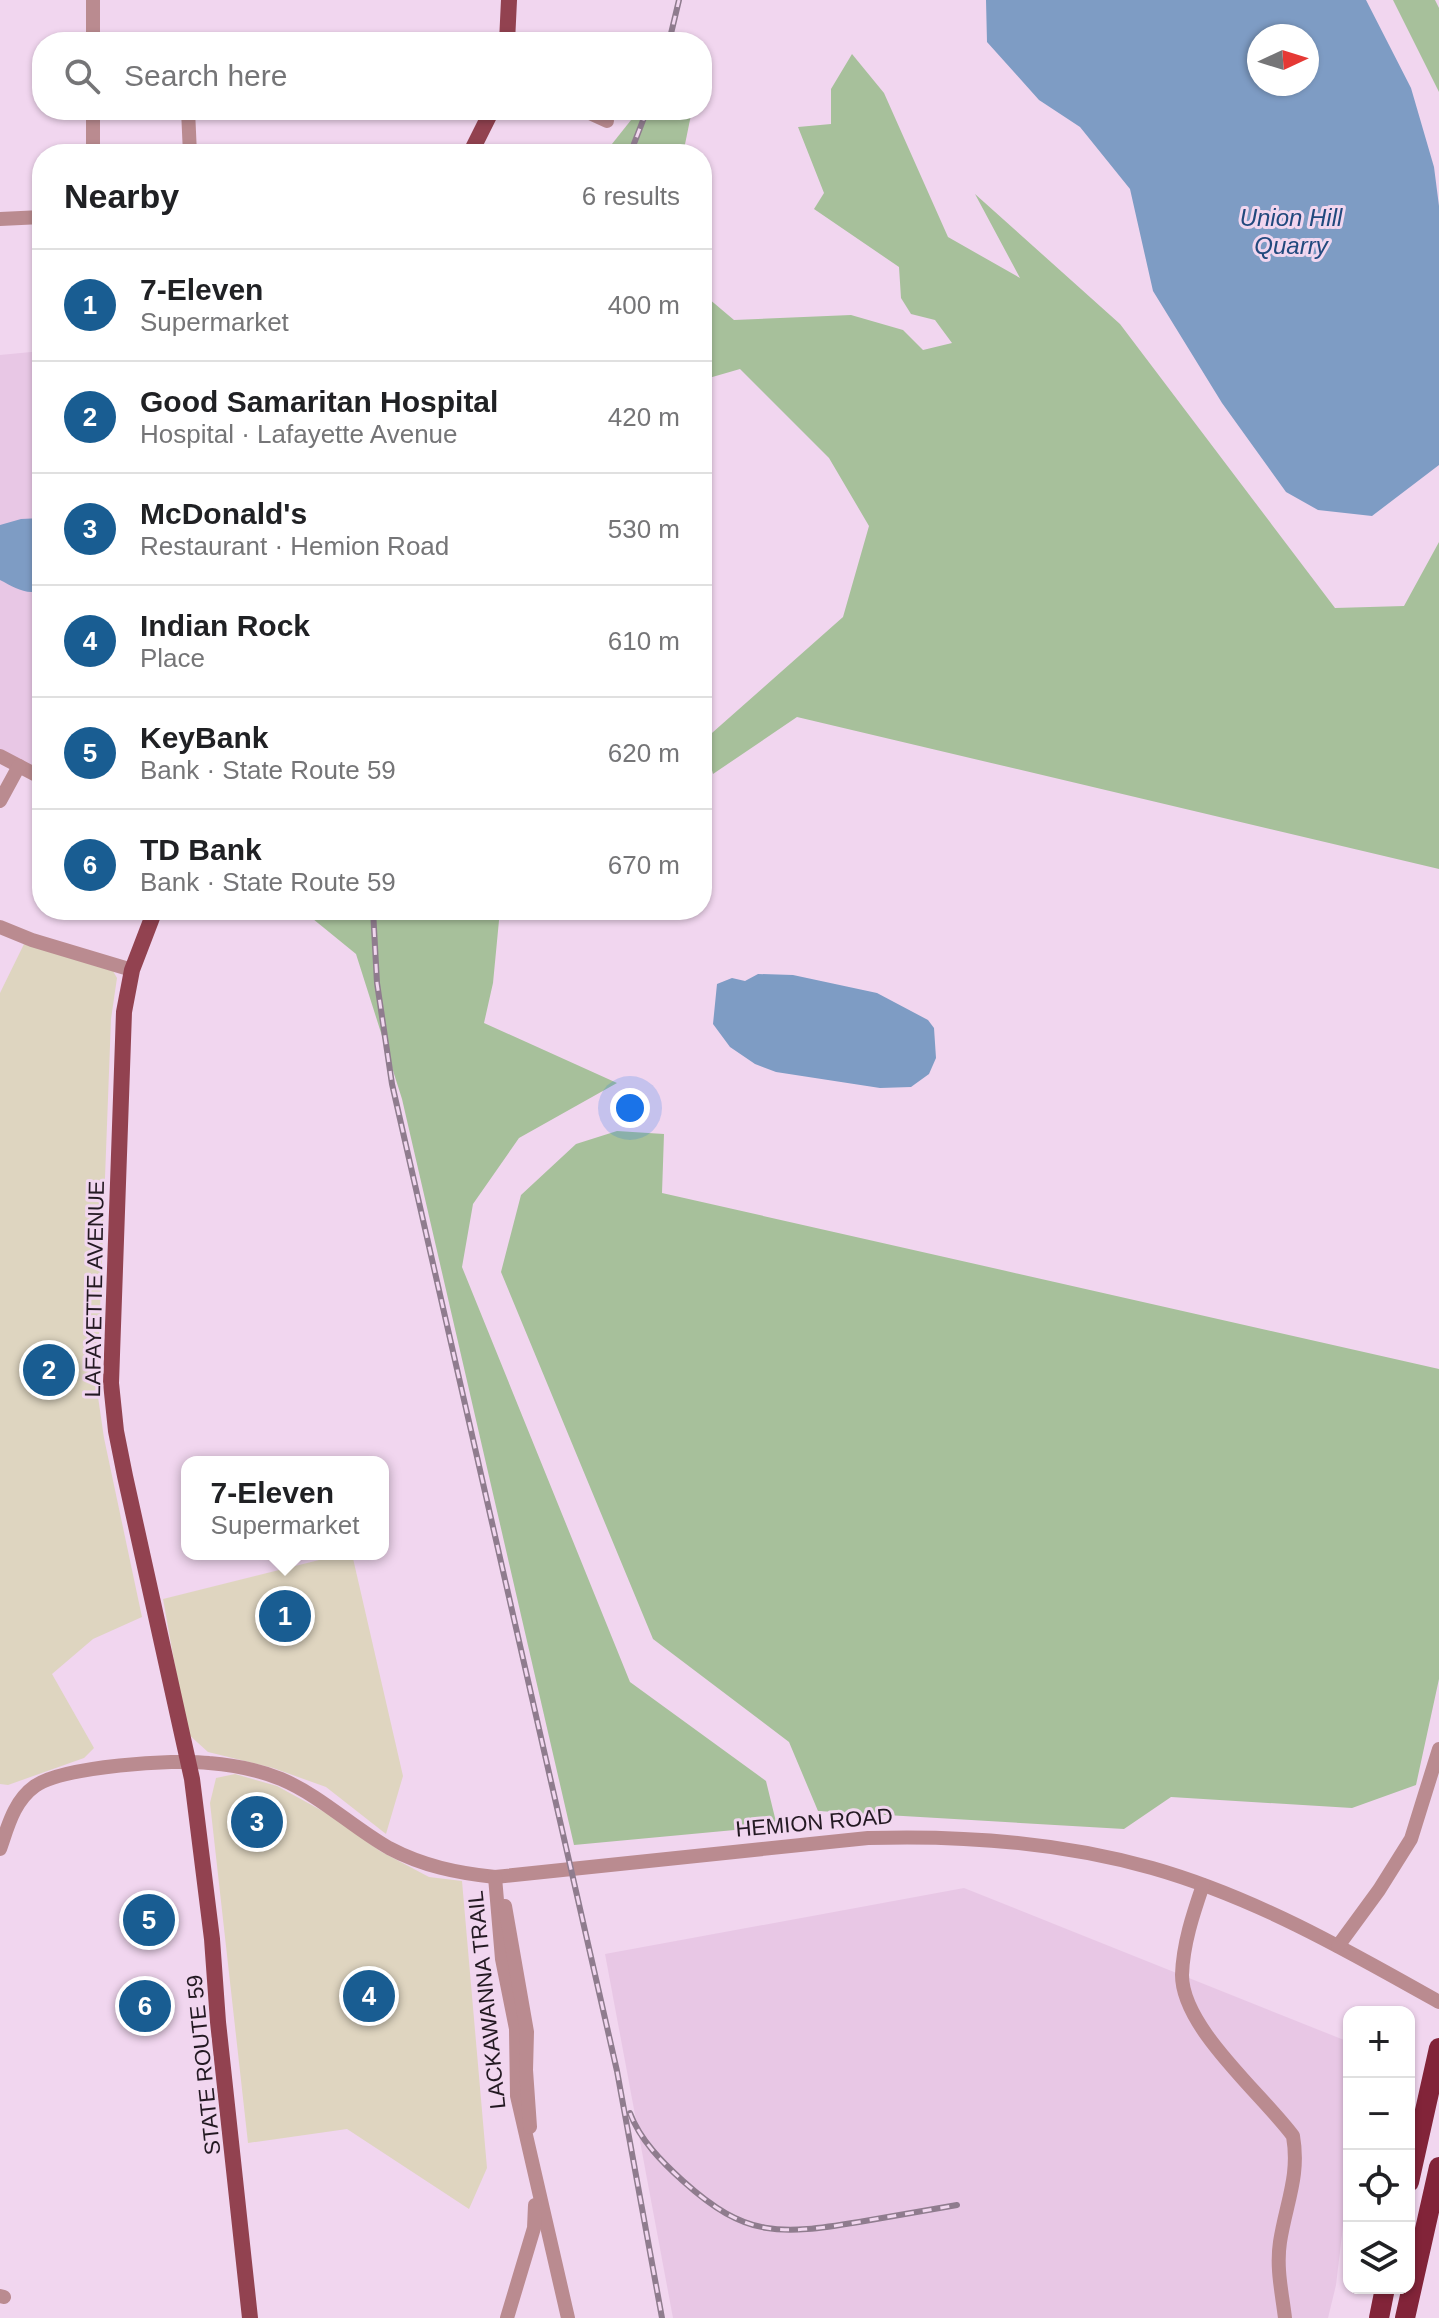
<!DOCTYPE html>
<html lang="en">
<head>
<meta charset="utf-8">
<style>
  :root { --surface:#fff; --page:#f2f2f2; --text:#202124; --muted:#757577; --line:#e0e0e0; --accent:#195d92 }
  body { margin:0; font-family:Helvetica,sans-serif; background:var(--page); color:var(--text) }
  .controls { position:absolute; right:24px; bottom:24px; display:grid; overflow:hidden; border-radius:16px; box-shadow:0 2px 6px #0004 }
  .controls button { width:72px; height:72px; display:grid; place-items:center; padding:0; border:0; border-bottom:2px solid var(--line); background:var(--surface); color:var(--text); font:40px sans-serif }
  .compass { position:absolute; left:1247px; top:24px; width:72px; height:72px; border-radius:50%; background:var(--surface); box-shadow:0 2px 6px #0004; rotate:86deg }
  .you { position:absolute; left:630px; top:1108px; width:28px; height:28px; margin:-20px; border:6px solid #fff; border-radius:50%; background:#1a73e8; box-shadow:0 0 0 12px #1a73e833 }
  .badge { display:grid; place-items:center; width:52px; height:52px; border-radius:50%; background:var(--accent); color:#fff; font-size:26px; font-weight:700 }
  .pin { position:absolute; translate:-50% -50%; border:4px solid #fff; box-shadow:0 2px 8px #0006 }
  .popup { position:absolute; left:181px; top:1456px; width:208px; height:104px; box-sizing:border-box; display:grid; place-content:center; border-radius:16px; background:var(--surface); filter:drop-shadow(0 2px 6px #0005); font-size:26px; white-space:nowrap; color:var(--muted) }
  .popup b { font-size:30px; color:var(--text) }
  .popup::after { content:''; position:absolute; left:50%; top:100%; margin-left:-16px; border:16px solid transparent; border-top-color:var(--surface) }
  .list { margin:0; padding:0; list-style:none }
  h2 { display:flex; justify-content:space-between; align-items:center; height:104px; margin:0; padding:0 32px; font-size:34px }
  h2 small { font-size:26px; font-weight:400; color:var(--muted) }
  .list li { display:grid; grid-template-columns:52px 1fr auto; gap:24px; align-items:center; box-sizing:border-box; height:112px; padding:0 32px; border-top:2px solid var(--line) }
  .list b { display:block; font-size:30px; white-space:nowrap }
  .list p { margin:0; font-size:26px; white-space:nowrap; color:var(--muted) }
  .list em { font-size:26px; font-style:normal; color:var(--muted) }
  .icon { flex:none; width:44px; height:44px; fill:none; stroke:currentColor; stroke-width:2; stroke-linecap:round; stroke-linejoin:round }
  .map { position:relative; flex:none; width:1439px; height:2318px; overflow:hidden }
  .search { position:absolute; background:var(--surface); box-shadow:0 2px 6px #0004; left:32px; top:32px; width:680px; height:88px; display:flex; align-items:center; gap:20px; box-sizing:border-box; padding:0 28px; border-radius:32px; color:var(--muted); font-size:30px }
  .panel { position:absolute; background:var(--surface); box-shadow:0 2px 6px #0004; left:32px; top:144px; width:680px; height:776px; border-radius:32px }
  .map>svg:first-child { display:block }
</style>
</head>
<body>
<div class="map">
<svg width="1439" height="2318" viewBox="0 0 1439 2318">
  <rect width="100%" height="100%" fill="#f1d6ef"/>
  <!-- commercial -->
  <g fill="#dfd5c0">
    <path d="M343,1554H352L403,1776L386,1834L326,1787L273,1768L208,1752L187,1733L163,1599Z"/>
    <path d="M235,1774L277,1786L328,1814L380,1851L429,1877L462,1881L487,2168L469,2209L347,2129L248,2143L210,1803L216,1778Z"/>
  </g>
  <!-- built -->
  <g fill="#e8c7e5">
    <path d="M42,351V782L0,761V355Z"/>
    <path d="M964,1888L1349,2042V2175L1336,2285L1328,2318H673L605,1954Z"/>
  </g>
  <!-- medical -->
  <path fill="#ded5c0" d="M24,944L113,971L117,978L111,1019L97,1390L104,1438L142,1617L93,1639L52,1674L94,1748L84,1758L8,1785L0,1784V993Z"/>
  <!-- green -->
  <g fill="#a7c09b">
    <path d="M1393,0H1435L1439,8V92Z"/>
    <path d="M852,54L884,93L948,237L1020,278L975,194L1120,324L1335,608L1404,606L1439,542V869L797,717L713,774L704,740L843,617L869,526L829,458L740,369L702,380V293L734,320L851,315L903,330L923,350L952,343L935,320L911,314L901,298L899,267L814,209L824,193L798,127L831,124V89Z"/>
    <path d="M639,110H692L683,154H604Z"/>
    <path d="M302,910H500L493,983L484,1023L617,1083L519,1138L473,1204L462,1267L630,1682L766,1781L777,1826L574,1845L402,1099L356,954Z"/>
    <path d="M617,1131L664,1134L662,1193L1439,1369V1679L1416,1785L1352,1808L1171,1797L1124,1829L818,1811L789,1742L653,1639L501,1272L521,1195L576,1144Z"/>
  </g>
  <!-- water -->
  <g fill="#7e9cc4" fill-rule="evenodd">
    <path d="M986,0H1366L1411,88L1434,167L1439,206V465L1372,516L1318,510L1286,492L1222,403L1153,291L1130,189L1080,127L1039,100L987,42ZM1259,36H1307V84H1259Z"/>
    <path d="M42,518V590C26,596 14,587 0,580V525L21,519Z"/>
    <path d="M758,974L793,975L877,993L928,1020L934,1028L936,1058L929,1074L911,1087L880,1088L776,1072L755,1064L730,1047L713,1024L717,984L732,978L745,981Z"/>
  </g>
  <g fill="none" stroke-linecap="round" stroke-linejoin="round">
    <!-- minor -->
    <g stroke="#ba8b90" stroke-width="14">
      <path d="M93,0V42"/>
      <path d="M93,110V154"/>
      <path d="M188,110L190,154"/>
      <path d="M583,110L607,121"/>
      <path d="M0,219L42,217"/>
      <path d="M0,756L42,778"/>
      <path d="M0,801L19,766"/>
      <path d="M0,927L32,940L132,970"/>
      <path d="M0,1849C8,1826 14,1801 35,1786C64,1766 174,1759 209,1763C233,1765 259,1770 281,1779C321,1796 352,1827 389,1848C423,1866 457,1873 495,1877L868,1838C964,1835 1059,1842 1152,1868C1254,1897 1347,1950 1439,2002"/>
      <path d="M495,1877L502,1959L516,2029L517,2096L568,2318"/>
      <path d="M1203,1885C1193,1914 1183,1944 1182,1975C1182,2028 1262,2094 1293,2136C1300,2176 1286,2203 1280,2242C1276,2268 1282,2293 1285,2318"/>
      <path d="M505,1906L527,2032L526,2070L530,2127"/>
      <path d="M1338,1946L1379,1890L1411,1839L1439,1749"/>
      <path d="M0,2296L4,2297"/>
      <path d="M507,2318L534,2228L535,2205"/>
    </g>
    <!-- major -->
    <g stroke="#924250" stroke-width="16">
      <path d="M507,42L509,0"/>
      <path d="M470,154L492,110"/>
      <path d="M155,910L132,970L124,1012L111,1383L116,1431L125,1476L192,1779L212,1939L218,2022L250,2318"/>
    </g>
    <!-- highway -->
    <g stroke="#822439" stroke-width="20">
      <path d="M1409,2182L1439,2048"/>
      <path d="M1379,2318L1385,2288"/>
      <path d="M1405,2318L1439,2167"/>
    </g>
    <defs>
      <g id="rail">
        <path d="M669,42L679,0"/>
        <path d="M630,154L647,110"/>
        <path d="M373,910L377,983L392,1084L617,2071L662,2318"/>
        <path d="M630,2113C640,2140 662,2162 683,2181C746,2238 780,2235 859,2222C892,2216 924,2211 957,2205"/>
      </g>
    </defs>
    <!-- rail casing -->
    <use href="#rail" stroke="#8f7c8e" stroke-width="6"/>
    <!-- rail -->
    <use href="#rail" stroke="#f1d6ef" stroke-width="3" stroke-dasharray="9" stroke-linecap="butt"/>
  </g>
  <g text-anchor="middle" stroke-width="6" stroke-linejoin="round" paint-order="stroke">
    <!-- street labels -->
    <g font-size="22" fill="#231922" stroke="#f1d6ef">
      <text transform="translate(94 1289) rotate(-89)" y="8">LAFAYETTE AVENUE</text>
      <text transform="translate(814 1822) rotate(-5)" y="8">HEMION ROAD</text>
      <text transform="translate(486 2000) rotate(-96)" y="8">LACKAWANNA TRAIL</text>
      <text transform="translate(203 2065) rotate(-96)" y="8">STATE ROUTE 59</text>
    </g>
    <!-- water labels -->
    <g font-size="24" font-style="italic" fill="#21497d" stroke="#f1d6ef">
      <text x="1291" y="226">Union Hill<tspan x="1291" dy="28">Quarry</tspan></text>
    </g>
  </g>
</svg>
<div class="controls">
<button>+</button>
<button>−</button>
<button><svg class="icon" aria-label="locate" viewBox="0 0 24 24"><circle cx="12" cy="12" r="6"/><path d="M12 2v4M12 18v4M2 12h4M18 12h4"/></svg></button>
<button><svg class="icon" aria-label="layers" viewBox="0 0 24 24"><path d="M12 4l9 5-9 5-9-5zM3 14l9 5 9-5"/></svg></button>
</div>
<svg class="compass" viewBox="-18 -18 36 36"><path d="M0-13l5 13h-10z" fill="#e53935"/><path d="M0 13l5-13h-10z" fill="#757577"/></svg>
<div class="you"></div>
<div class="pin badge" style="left:285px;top:1616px">1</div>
<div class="popup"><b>7-Eleven</b>Supermarket</div>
<div class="pin badge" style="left:49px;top:1370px">2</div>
<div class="pin badge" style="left:257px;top:1822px">3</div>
<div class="pin badge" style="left:369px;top:1996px">4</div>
<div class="pin badge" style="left:149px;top:1920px">5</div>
<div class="pin badge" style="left:145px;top:2006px">6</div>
<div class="search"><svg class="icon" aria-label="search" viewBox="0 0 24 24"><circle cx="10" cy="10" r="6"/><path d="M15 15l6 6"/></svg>Search here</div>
<section class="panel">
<h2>Nearby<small>6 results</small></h2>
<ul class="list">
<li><span class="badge">1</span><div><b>7-Eleven</b><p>Supermarket</p></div><em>400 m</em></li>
<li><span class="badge">2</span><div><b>Good Samaritan Hospital</b><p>Hospital · Lafayette Avenue</p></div><em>420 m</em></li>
<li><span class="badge">3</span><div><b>McDonald's</b><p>Restaurant · Hemion Road</p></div><em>530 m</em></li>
<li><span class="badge">4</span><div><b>Indian Rock</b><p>Place</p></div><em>610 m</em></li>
<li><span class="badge">5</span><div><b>KeyBank</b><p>Bank · State Route 59</p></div><em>620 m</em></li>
<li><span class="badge">6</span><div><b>TD Bank</b><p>Bank · State Route 59</p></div><em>670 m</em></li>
</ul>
</section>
</div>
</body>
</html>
